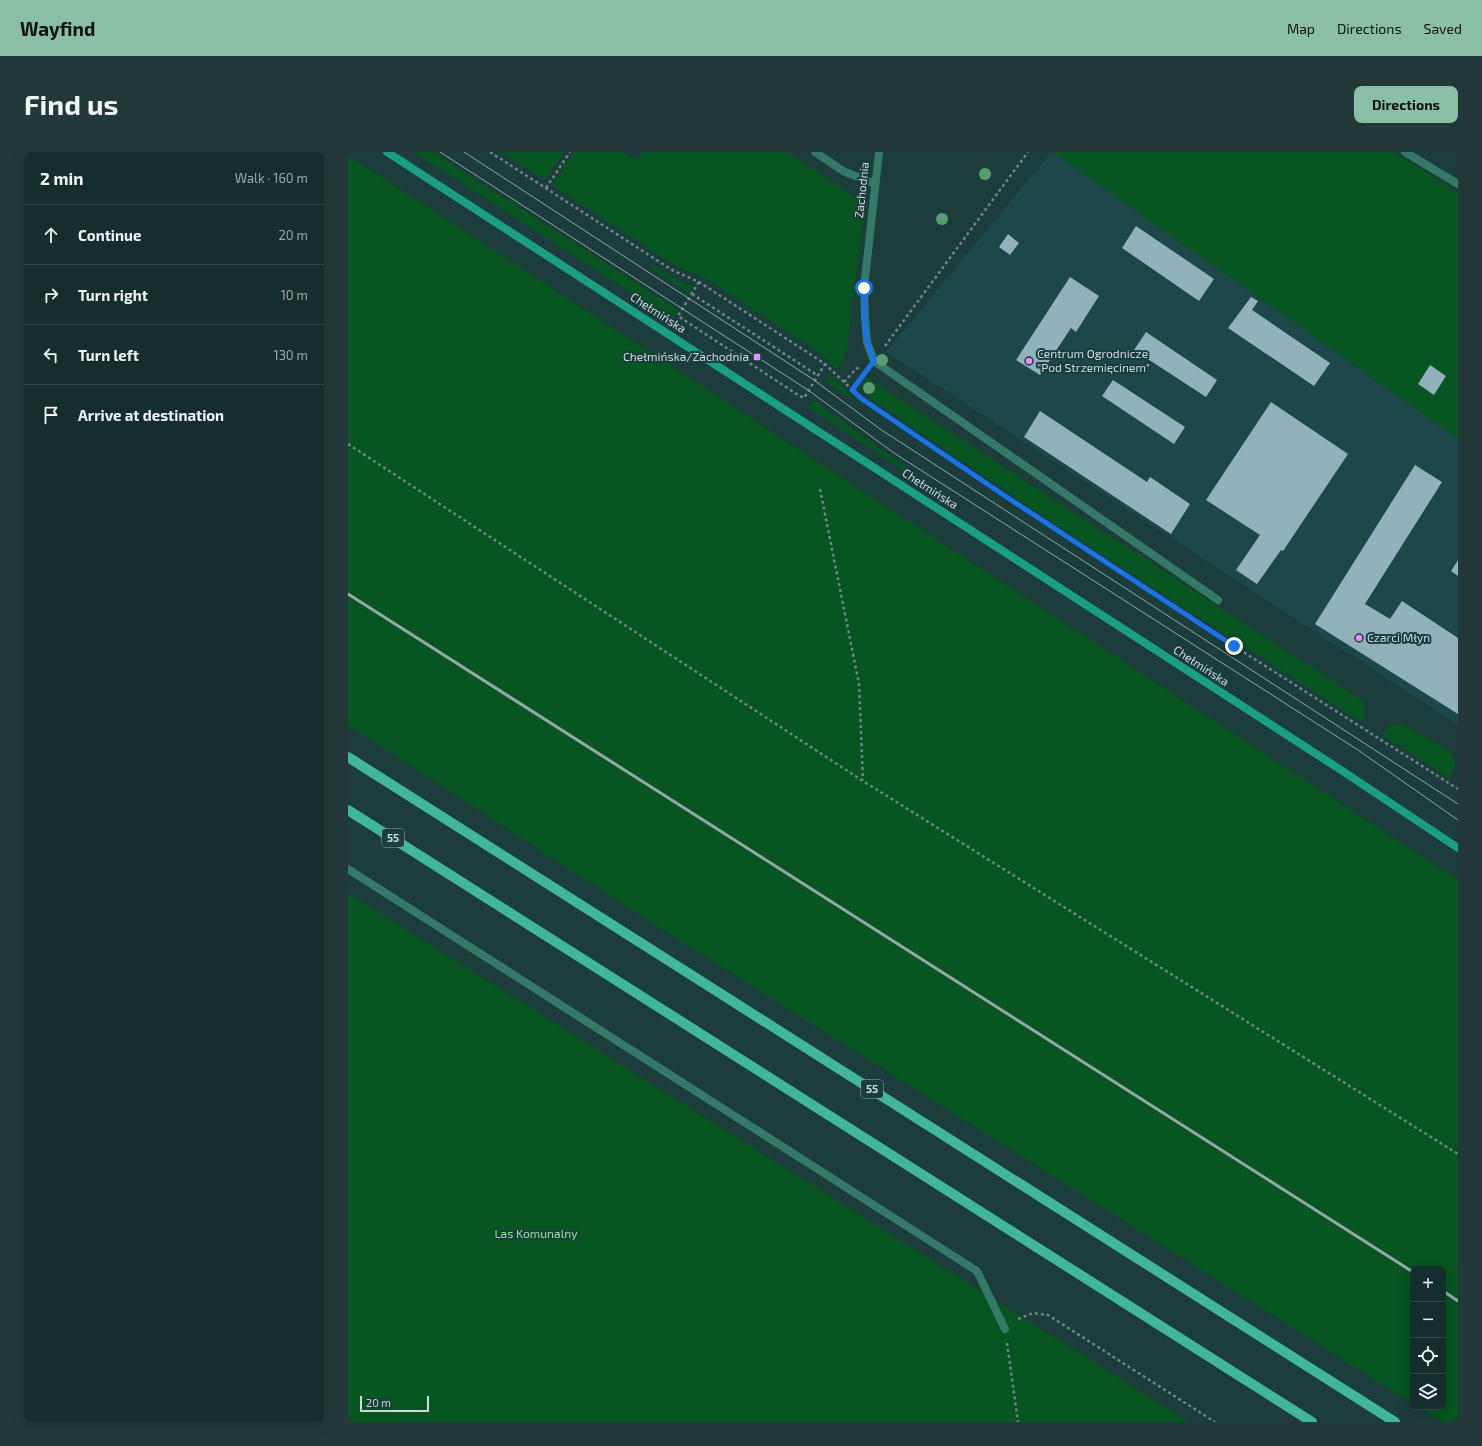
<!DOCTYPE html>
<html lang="en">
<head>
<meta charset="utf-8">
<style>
  :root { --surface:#162d2d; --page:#233939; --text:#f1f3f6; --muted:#9ea8aa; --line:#354949; --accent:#8abfa5 }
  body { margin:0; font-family:"Exo 2",sans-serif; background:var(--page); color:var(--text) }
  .controls { position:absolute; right:12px; bottom:12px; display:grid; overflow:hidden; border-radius:8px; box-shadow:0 4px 16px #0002 }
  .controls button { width:36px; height:36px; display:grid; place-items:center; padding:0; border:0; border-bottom:1px solid var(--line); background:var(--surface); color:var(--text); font:20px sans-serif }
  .scale { position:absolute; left:12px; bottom:10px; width:69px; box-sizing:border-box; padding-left:4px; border:2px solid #cbdcdd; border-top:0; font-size:11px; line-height:14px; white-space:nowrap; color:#cbdcdd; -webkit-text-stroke:3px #1d3c3c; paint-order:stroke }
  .stop { position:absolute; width:12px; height:12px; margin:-9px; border:3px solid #1a73e8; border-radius:50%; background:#fff }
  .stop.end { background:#1a73e8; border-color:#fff; box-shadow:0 1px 4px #0008 }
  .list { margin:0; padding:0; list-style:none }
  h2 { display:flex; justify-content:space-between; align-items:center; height:52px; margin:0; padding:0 16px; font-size:17px }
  h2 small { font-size:13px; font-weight:400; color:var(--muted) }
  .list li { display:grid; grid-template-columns:26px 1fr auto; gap:12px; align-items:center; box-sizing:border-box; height:60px; padding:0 16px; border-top:1px solid var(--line) }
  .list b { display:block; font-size:15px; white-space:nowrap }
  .list em { font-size:13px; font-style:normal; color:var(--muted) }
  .icon { flex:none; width:22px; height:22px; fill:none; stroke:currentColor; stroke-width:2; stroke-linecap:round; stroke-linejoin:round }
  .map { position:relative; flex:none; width:1110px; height:1270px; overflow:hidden; border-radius:8px }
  header { display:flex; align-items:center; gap:24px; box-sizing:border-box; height:56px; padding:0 20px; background:var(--accent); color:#111 }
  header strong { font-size:19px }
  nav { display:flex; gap:22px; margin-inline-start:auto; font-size:14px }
  .intro { display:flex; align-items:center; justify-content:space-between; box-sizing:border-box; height:96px; padding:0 24px }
  h1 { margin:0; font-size:28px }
  .button { padding:10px 18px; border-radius:8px; background:var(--accent); color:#111; font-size:14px; font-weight:700 }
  main { display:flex; gap:24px; padding:0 24px }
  aside { flex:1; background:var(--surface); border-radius:8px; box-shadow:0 4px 16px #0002 }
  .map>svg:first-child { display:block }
</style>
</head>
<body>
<header>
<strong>Wayfind</strong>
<nav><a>Map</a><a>Directions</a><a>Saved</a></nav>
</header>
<div class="intro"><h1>Find us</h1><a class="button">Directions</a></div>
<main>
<aside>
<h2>2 min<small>Walk · 160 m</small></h2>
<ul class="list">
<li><svg class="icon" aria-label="ahead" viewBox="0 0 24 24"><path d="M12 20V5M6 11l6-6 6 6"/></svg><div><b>Continue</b></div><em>20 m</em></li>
<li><svg class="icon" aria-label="right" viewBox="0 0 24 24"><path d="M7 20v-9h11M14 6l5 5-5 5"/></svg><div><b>Turn right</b></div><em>10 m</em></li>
<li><svg class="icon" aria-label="left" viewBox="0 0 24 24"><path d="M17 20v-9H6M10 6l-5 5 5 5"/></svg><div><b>Turn left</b></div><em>130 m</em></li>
<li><svg class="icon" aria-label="arrive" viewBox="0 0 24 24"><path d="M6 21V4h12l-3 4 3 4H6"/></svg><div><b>Arrive at destination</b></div></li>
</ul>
</aside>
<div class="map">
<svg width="1110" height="1270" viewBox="0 0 1110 1270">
  <rect width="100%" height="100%" fill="#1d3c3c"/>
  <!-- built -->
  <path fill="#1d4748" d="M703,0H705L1110,287V573L538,200Z"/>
  <!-- green -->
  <g fill="#075521">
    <path d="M66,0H85L330,158L325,168Z"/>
    <path d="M152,0H216L197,28Z"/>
    <path d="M226,0H276L288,8L293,0H439L511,48L515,53L516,60L499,197L489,218L473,202L357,126L328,114L313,105L204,33Z"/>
    <path d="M705,0H1045L1110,40V287Z"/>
    <path d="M0,3L1110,728V1270H1094L1070,1255H1095V1117H1065V1252L285,759L0,573Z"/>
    <path d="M304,112L329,128L345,134L341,141L302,116Z"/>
    <path d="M481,223L498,238L504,248L476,229Z"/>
    <path d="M518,225L1014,548C1019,556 1017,562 1013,570L709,374L527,250L513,236Z"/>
    <path d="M465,248L568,322L565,325L460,255Z"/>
    <path d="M1044,573H1056L1101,599L1107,609L1106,616L1101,626L1035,583L1040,575Z"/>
    <path d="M0,741L841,1270H0Z"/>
  </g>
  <!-- building -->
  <g fill="#93b1bc">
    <path d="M788,74L866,127L851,149L774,96Z"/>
    <path d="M660,82L671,91L662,103L651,95Z"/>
    <path d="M722,125L751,144L728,180L723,176L692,223L668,208Z"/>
    <path d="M903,145L910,149L904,158L982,211L966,234L880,176Z"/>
    <path d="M798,180L869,228L858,245L786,198Z"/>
    <path d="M1082,213L1098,224L1086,243L1070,232Z"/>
    <path d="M765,228L837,275L826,292L754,244Z"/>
    <path d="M923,250L1000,302L935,399L933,398L909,432L888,418L912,383L858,348Z"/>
    <path d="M692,259L799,330L802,325L842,352L823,382L676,285Z"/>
    <path d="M1067,313L1094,330L1017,452L1042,467L1054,449L1110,486V562L967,472Z"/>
    <path d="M1110,408V424L1103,419Z"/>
  </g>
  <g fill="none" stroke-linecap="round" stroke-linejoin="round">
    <!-- path -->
    <g stroke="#6d8686" stroke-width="2.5" stroke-dasharray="3 3" stroke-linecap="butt">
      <path d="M142,0L324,118L351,130L459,200L477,212L514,247L657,344L886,494L1110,637"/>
      <path d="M198,36L222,0"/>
      <path d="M351,130L330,164L450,243L456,246L477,212"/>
      <path d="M344,142L469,223"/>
      <path d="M537,194L680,0"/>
      <path d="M496,230L509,216L512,218"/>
      <path d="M504,237L517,221"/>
      <path d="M0,292L515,629L1110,1002"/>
      <path d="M472,337L511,532L515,628"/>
      <path d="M670,1167L685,1161L700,1163L867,1270"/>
      <path d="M659,1191L670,1270"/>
    </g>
    <!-- service -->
    <path stroke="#357a67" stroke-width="8" d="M0,717L629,1119L657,1177"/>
    <!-- minor -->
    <g stroke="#357a67" stroke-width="8">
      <path d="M467,0L495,19L527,32"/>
      <path d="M531,0L516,136L517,164L519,190L526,209L870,448"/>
      <path d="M1057,0L1110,32"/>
    </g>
    <!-- secondary -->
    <path stroke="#1b9f82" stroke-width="8" d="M39,0L996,620L1110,696"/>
    <!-- primary -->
    <g stroke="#3fb798" stroke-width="10">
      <path d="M0,605L1047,1270"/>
      <path d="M0,658L964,1270"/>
    </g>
    <!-- tram -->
    <g stroke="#93a9a9" stroke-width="1">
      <path d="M92,0L460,238L546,301L1010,598L1110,668"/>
      <path d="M116,0L466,228L532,277L1110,652"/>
    </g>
    <!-- rail -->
    <g stroke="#93a9a9" stroke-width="3">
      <path d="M0,442L1065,1120"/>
      <path d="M1095,1139L1110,1149"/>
    </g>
  </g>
  <!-- trees -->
  <g fill="#5a9b71">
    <circle cx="637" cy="22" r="6"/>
    <circle cx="594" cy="67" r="6"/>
    <circle cx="534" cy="208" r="6"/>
    <circle cx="521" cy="236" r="6"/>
  </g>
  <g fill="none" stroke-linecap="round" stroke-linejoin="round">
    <!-- route -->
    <path stroke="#1a73e8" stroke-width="5" d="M516,136V164L519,190L526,209L504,238L514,247L657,344L886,494"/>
  </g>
  <!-- markers -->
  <g fill="#e88eff" stroke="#1d3c3c" stroke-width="1.5">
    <rect x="405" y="201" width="8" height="8" rx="2"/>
    <circle cx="681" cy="209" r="4"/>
    <circle cx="1011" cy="486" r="4"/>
  </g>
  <g text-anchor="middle" stroke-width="4" stroke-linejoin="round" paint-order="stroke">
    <!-- shield labels -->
    <g fill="#1d3c3c" stroke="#97acad" stroke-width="1">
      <rect x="34" y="677" width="22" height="18" rx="3"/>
      <rect x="513" y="928" width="22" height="18" rx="3"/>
    </g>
    <g font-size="11" font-weight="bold" fill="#cbdcdd">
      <text x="45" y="690">55</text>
      <text x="524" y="941">55</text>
    </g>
    <!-- street labels -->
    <g font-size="12" fill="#cbdcdd" stroke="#1d3c3c">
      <text transform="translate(514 38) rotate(-84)" y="4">Zachodnia</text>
      <text transform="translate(310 161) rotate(33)" y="4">Chełmińska</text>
      <text transform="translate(582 337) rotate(33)" y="4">Chełmińska</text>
      <text transform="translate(853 514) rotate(33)" y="4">Chełmińska</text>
    </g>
    <!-- poi labels -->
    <g font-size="12" fill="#cbdcdd" stroke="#1d3c3c" text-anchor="start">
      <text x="689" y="206">Centrum Ogrodnicze<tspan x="689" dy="14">"Pod Strzemięcinem"</tspan></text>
      <text x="401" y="209" text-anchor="end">Chełmińska/Zachodnia</text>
      <text x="1019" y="490">Czarci Młyn</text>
    </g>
    <!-- park labels -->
    <g font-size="12" fill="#8ce99c" stroke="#1d3c3c">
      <text x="188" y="1086">Las Komunalny</text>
    </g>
  </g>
</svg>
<div class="controls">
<button>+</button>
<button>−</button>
<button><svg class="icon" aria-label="locate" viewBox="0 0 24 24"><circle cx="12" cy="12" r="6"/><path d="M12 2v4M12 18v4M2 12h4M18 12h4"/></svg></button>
<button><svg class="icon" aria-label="layers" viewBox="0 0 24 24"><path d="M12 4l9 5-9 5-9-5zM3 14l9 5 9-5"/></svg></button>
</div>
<div class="scale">20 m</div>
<div class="stop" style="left:516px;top:136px"></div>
<div class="stop end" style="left:886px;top:494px"></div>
</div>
</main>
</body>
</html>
